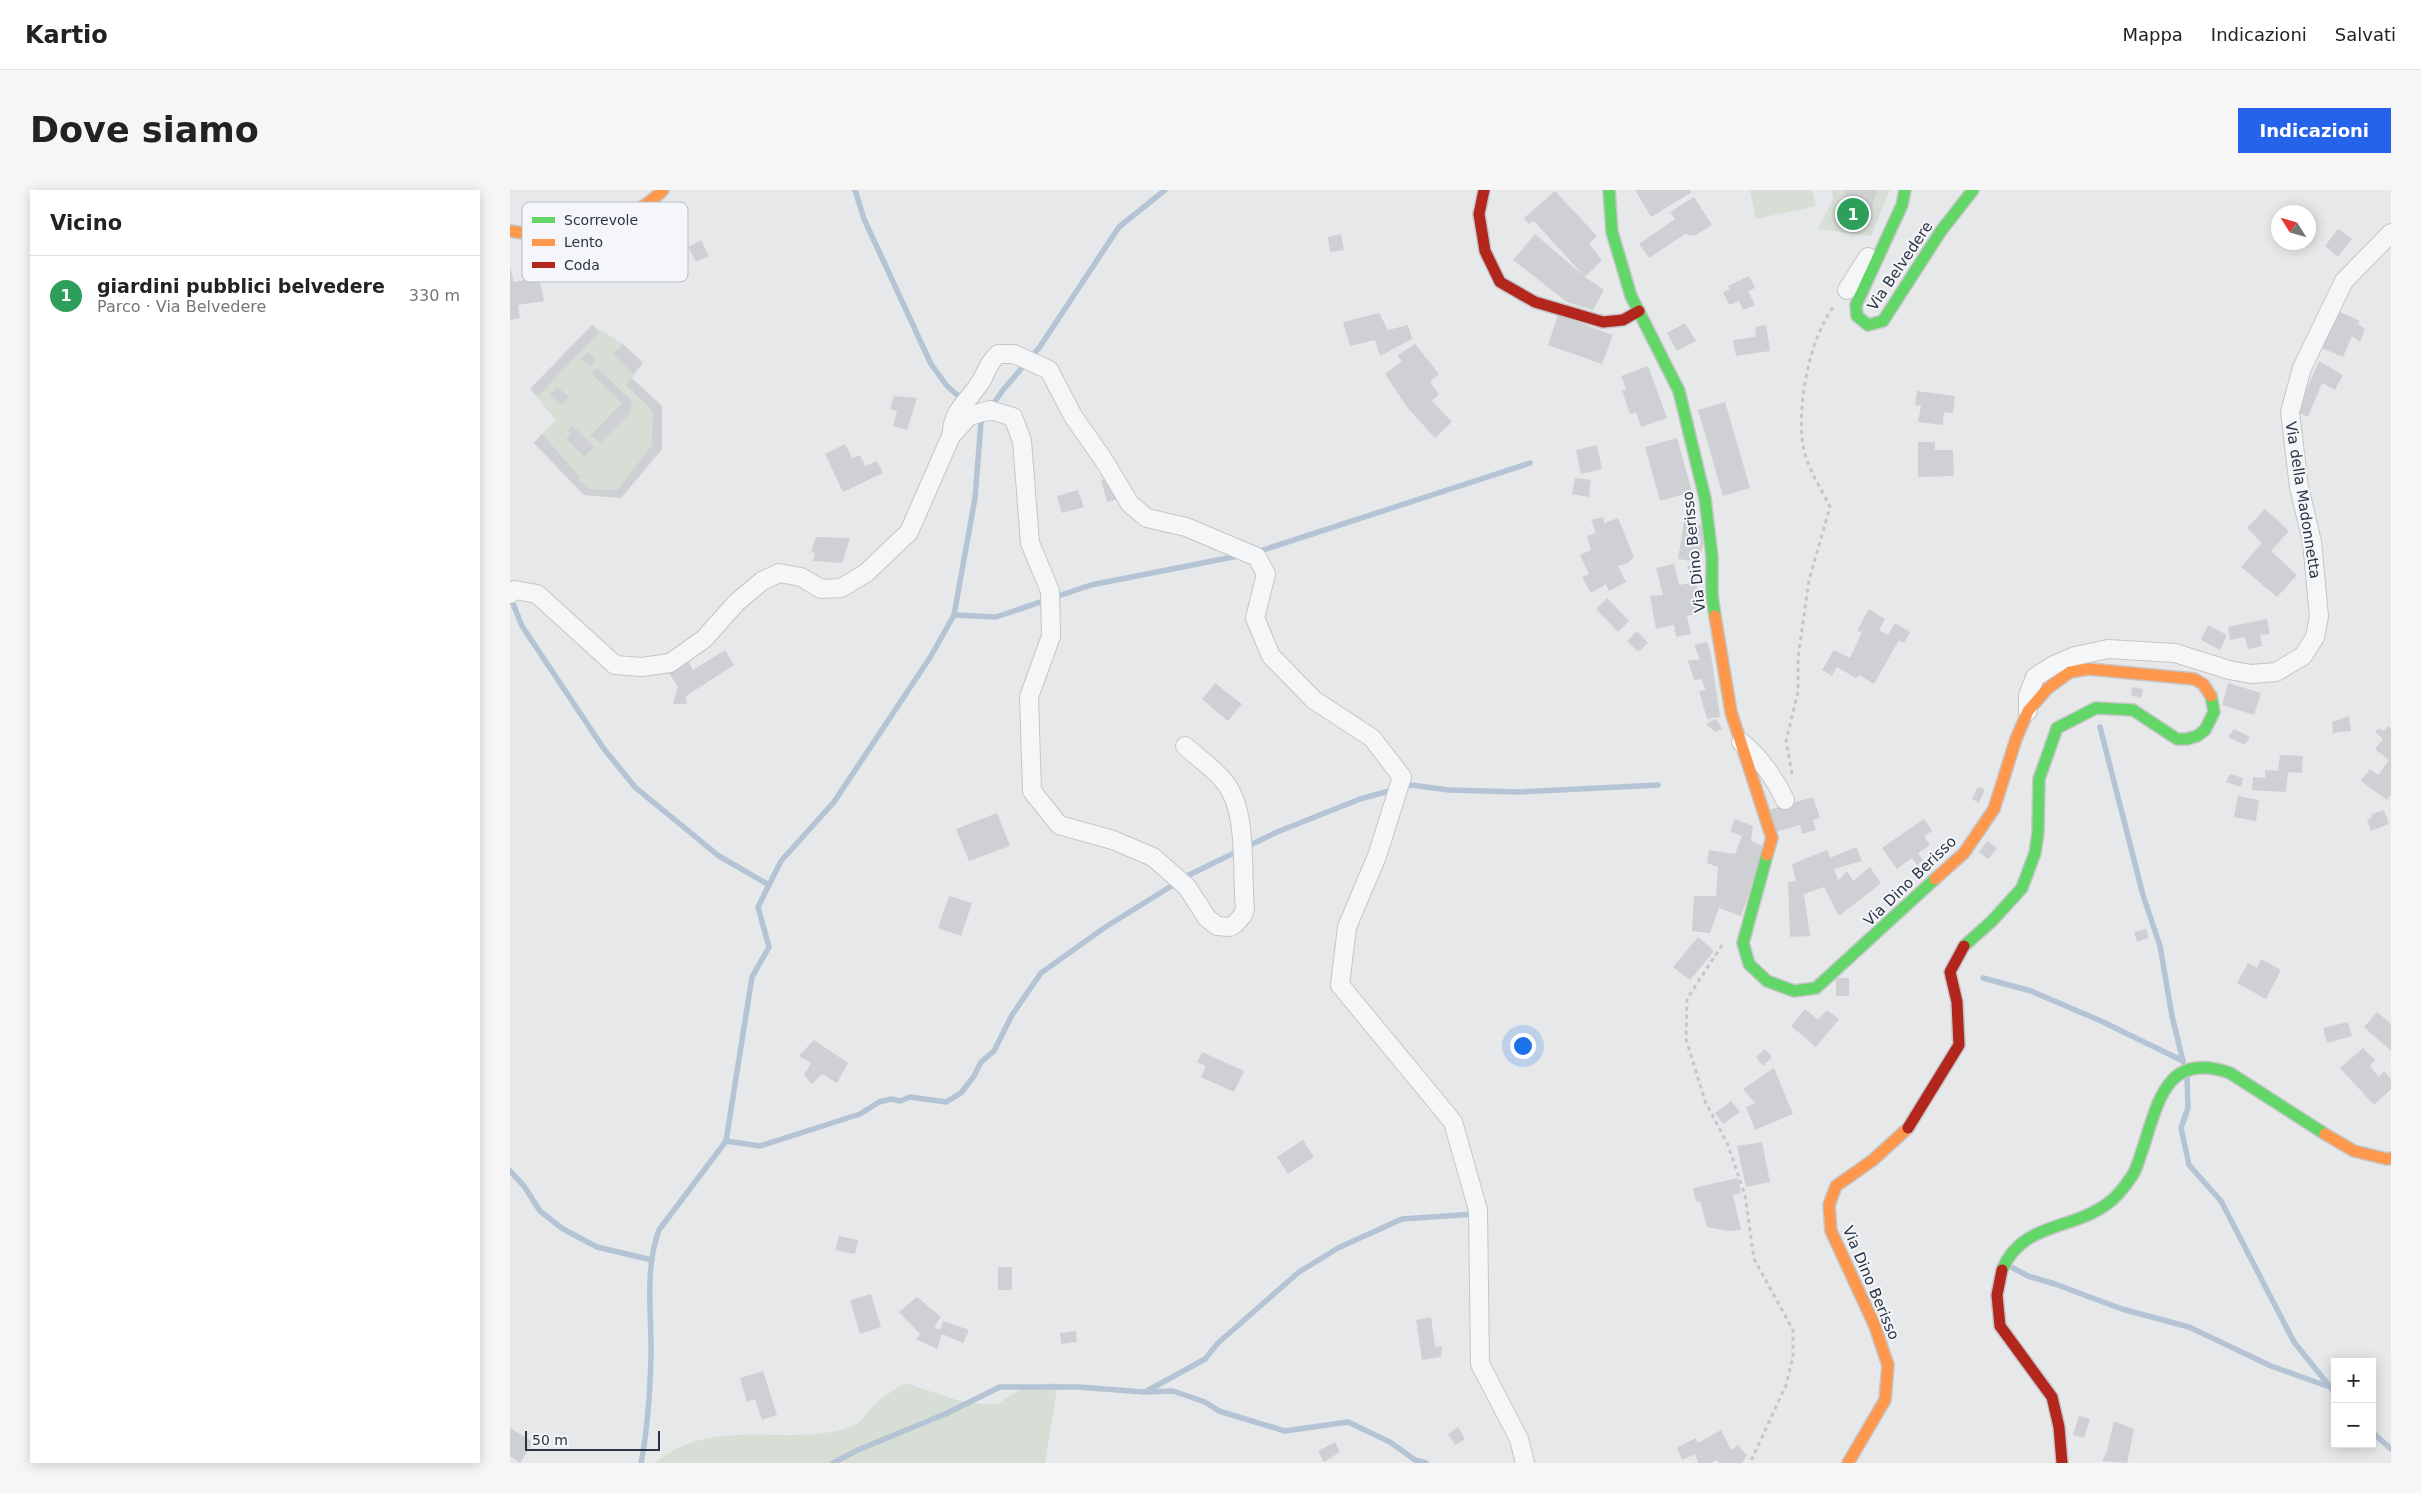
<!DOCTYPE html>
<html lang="it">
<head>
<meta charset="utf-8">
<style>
  :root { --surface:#fff; --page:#f6f6f6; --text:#222; --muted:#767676; --line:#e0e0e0; --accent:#2563eb }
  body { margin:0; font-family:"DejaVu Sans",sans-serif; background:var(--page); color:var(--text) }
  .controls { position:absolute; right:15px; bottom:15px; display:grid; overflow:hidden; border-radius:0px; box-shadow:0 2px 12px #0003 }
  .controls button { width:45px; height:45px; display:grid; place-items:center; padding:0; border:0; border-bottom:1px solid var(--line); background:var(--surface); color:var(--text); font:25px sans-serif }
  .compass { position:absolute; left:1761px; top:15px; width:45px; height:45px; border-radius:50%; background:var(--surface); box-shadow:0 2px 12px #0003; rotate:307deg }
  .scale { position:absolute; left:15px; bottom:12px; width:135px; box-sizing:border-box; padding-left:5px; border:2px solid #2b3445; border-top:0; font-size:14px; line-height:18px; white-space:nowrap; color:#2b3445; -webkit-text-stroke:4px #f4f6f9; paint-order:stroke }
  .you { position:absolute; left:1012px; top:855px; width:18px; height:18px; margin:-12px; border:4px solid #fff; border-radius:50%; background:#1a73e8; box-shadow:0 0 0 8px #1a73e833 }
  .badge { display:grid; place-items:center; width:32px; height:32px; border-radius:50%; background:var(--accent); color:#fff; font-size:16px; font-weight:700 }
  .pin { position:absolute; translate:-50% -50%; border:2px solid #fff; box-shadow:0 1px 5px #0006 }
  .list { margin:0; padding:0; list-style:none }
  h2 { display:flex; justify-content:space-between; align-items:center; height:65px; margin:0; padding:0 20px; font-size:21px }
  h2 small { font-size:16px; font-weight:400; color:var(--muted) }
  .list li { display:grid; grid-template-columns:32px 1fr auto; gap:15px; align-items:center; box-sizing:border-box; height:80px; padding:0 20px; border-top:1px solid var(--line) }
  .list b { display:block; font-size:19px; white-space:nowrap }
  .list p { margin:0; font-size:16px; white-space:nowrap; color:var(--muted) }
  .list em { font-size:16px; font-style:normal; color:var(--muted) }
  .map { position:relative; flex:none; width:1881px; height:1273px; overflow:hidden; border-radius:0px }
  header { display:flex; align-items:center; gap:30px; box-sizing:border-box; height:70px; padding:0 25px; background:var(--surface); border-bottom:1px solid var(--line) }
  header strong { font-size:24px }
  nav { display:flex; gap:28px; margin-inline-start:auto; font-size:18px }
  .intro { display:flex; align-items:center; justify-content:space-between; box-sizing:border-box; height:120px; padding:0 30px }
  h1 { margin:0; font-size:35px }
  .button { padding:12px 22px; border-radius:0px; background:var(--accent); color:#fff; font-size:18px; font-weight:700 }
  main { display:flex; gap:30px; padding:0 30px }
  aside { flex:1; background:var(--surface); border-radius:0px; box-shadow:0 2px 12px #0003 }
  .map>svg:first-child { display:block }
</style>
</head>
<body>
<header>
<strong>Kartio</strong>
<nav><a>Mappa</a><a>Indicazioni</a><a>Salvati</a></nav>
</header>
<div class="intro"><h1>Dove siamo</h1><a class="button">Indicazioni</a></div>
<main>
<aside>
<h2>Vicino<small></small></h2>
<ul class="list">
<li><span class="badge" style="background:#2e9e5b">1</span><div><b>giardini pubblici belvedere</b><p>Parco · Via Belvedere</p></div><em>330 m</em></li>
</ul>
</aside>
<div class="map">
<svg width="1881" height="1273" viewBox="0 0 1881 1273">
  <rect width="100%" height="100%" fill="#e6e8ea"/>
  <!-- green -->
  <g fill="#d6ded6">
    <path d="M1240,0H1302L1306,16L1246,29Z"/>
    <path d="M1322,0H1380L1361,46L1308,39L1323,9Z"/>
    <path d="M82,135L113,154L133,173L122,188L152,216V259L111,308L74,305L24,253L46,230L20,199Z"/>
    <path d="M395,1193L456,1213L488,1214L515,1196L548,1193L535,1273H145C205,1223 278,1260 343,1236C352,1233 359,1219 367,1212C375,1205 386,1199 395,1193Z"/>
  </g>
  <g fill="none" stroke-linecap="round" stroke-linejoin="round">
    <!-- stream -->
    <g stroke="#b4c4d5" stroke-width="5.5">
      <path d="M345,0L354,29L421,174L437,196L454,211"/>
      <path d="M481,217L493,200L529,158L609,37L655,0"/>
      <path d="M747,362L1020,273"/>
      <path d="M0,406L12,436L94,559L125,597L209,666L259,695"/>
      <path d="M444,425L486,427L581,395L733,365"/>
      <path d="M1590,537L1633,705L1650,756L1662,826L1674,875"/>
      <path d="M1473,788L1521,801L1591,831L1673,871"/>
      <path d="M1677,887L1678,918L1671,938L1679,975L1711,1011L1784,1152L1825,1203"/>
      <path d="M216,951L250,956L350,924L369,912L381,909L390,911L400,907L436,912L451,903L464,886L471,872L484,861L502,825L531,783L594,738L679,685L767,642L850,609L901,595L939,600L1009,602L1148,595"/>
      <path d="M0,981L14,996L30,1021L53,1039L87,1057L142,1070"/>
      <path d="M1503,1078L1518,1086L1545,1094L1612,1119L1679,1137L1761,1176L1817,1196"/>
      <path d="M635,1202L695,1169L708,1153L789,1082L828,1058L892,1029L965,1024"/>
      <path d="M1862,1242L1881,1259"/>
      <path d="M131,1273C138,1238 140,1202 141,1166C142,1125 134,1080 149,1040L216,951L242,787L259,757L248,717L271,671L324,612L421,466L444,425L465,308L471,232L475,227"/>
      <path d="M323,1273L348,1260L435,1224L490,1197H568L634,1202L663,1201L695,1212L709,1221L775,1241L838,1232L880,1252L905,1270L916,1273"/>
    </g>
  </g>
  <!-- building -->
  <g fill="#ced0d3">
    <path d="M1125,0H1180L1182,2L1141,27Z"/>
    <path d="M1336,0H1367L1361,20L1333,11Z"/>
    <path d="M1045,1L1087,46L1079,54L1092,70L1075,87L1094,100L1083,120L1057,112L1003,70L1025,44L1075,87L1024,31L1019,34L1014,28Z"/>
    <path d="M1184,7L1202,35L1184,46L1175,44L1139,68L1129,54L1165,29L1160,22Z"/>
    <path d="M1828,39L1842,49L1828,67L1815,56Z"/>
    <path d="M831,44L834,60L820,62L818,47Z"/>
    <path d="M191,50L199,66L186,72L178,57Z"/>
    <path d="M0,76L4,92L29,87L34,111L8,115L10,128L0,130Z"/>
    <path d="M1239,86L1245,98L1238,101L1245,115L1233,120L1229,111L1219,115L1213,102L1220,99L1218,96Z"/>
    <path d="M1828,121L1850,131L1848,134L1855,139L1850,152L1842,146L1833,167L1812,158Z"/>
    <path d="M869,123L878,140L898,135L902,149L870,166L865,150L840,156L833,132Z"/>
    <path d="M1048,125L1103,145L1092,174L1038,155Z"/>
    <path d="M1175,133L1186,151L1167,161L1157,143Z"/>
    <path d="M82,135L89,142L28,206L20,199Z"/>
    <path d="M1256,135L1260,161L1226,166L1223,150L1245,147L1246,137Z"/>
    <path d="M113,154L133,173L123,184L103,164Z"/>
    <path d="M905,154L929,184L920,192L929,204L922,211L942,232L925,248L897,217L875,184L892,171L887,166Z"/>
    <path d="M78,162L86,171L80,177L71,169Z"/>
    <path d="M1809,171L1833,185L1825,200L1812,193L1798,227L1787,222Z"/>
    <path d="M1138,176L1157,228L1131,237L1126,222L1120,224L1112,200L1116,199L1111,186Z"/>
    <path d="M87,178L122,211L119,224L90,253L81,245L112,213L81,183Z"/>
    <path d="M121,188L152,216V259L111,308L74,305L24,253L32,244L70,287L68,290L79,299L108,300L142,255L143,221L116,195Z"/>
    <path d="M47,197L59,207L52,215L40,204Z"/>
    <path d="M1407,201L1445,206L1443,223L1434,222L1433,235L1408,232L1411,216L1405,215Z"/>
    <path d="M384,206L407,208L397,240L383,236L387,221L380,219Z"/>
    <path d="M1215,212L1240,298L1213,306L1188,220Z"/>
    <path d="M62,235L84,257L74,267L56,249L61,244L57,241Z"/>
    <path d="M1167,248L1182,302L1150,311L1135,257Z"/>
    <path d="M1408,252H1425V260H1443L1444,286L1408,287Z"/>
    <path d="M335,254L342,268L350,265L355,276L367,271L373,283L333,302L315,264Z"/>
    <path d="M1087,255L1092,279L1071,284L1066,260Z"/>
    <path d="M1065,288L1081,290L1079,307L1062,304Z"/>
    <path d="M604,289L608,309L597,312L591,290Z"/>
    <path d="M568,300L574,317L552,323L547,306Z"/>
    <path d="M1755,319L1779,341L1761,361L1787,385L1767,407L1731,377L1752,353L1737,338Z"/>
    <path d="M1093,327L1094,333L1108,328L1124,367L1118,373L1108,376L1116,392L1099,401L1096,394L1081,403L1072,387L1079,384L1070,365L1081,360L1077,346L1086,343L1081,330Z"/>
    <path d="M1174,332L1196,336L1190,372L1168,369Z"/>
    <path d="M306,347L340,348L332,373L303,371L305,363L301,362Z"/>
    <path d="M1164,374L1169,395L1181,393L1177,376L1190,374L1186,392L1192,422L1177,426L1181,444L1166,447L1164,435L1146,439L1140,406L1153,405L1146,378Z"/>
    <path d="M1097,408L1119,431L1108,442L1086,419Z"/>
    <path d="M1359,419L1375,429L1369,440L1378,445L1385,433L1400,442L1394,453L1389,450L1364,494L1349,485L1346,488L1327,477L1322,486L1312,480L1324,460L1340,468L1352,442L1347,441Z"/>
    <path d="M1757,429L1760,444L1750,445L1752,456L1738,459L1735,447L1720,450L1718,437Z"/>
    <path d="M1698,435L1717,445L1710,460L1691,450Z"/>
    <path d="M1127,441L1138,453L1128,462L1117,451Z"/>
    <path d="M1197,452L1201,464L1210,527L1197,529L1189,501L1196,500L1191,489L1184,490L1178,471L1190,469L1184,455Z"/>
    <path d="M215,460L224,475L176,506L177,514H163L168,497L159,483L178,471L183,480Z"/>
    <path d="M705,493L732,514L718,531L692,509Z"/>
    <path d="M1718,493L1751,503L1744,525L1712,515Z"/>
    <path d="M1622,497L1633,499L1631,508L1621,505Z"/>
    <path d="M1839,526L1841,541L1823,543L1822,532Z"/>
    <path d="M1206,529L1212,539L1205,542L1196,534Z"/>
    <path d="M1878,536L1881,539V605L1877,610L1851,591L1860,579L1868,585L1879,570L1865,559L1873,549L1865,542L1869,538L1874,541Z"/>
    <path d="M1724,539L1740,547L1735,555L1718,547Z"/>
    <path d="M1770,565L1793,566L1792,583L1778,582L1776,602L1742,600L1743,587L1755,588V580L1768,581Z"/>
    <path d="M1720,584L1733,588L1731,597L1716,592Z"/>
    <path d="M1468,597L1475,599L1469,613L1462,609Z"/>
    <path d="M1728,606L1749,610L1746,631L1724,627Z"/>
    <path d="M1303,607L1310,628L1303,630L1306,640L1292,644L1290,635L1262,643L1255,621Z"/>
    <path d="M1874,620L1879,634L1861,641L1857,630L1862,628L1861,624Z"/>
    <path d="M487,623L500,656L459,671L446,639Z"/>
    <path d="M1225,629L1243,636L1241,651L1256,657L1231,726L1209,718L1200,743L1182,741L1184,706H1206L1208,677L1197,673L1199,660L1225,664L1232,646L1220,641Z"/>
    <path d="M1414,629L1422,641L1414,646L1420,655L1408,663L1413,670L1407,675L1402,668L1387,679L1372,658Z"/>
    <path d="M1477,651L1487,658L1478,669L1469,662Z"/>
    <path d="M1346,657L1352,671L1324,679L1328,690L1337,681L1343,691L1360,677L1371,693L1329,726L1314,697L1294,704L1300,746L1280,747L1278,692L1286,691L1282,674L1317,660L1320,668Z"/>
    <path d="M439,706L462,713L451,746L428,738Z"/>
    <path d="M1636,739L1639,748L1627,752L1624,742Z"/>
    <path d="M1188,747L1204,761L1180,790L1163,777Z"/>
    <path d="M1751,769L1771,780L1756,809L1727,793L1738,773L1747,778Z"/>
    <rect x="1326" y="788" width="13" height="18"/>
    <path d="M1295,819L1308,830L1317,820L1329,829L1306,857L1281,836Z"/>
    <path d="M1867,822L1881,834V861L1854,837Z"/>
    <path d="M1838,832L1842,846L1817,853L1813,838Z"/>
    <path d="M304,850L338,873L327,893L312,884L302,894L294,885L301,873L289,866Z"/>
    <path d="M1853,858L1865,870L1860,876L1869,887L1874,881L1881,889V899L1864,915L1830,878Z"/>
    <path d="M1255,859L1262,867L1253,876L1246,867Z"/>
    <path d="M692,862L734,881L724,902L691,887L696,876L687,872Z"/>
    <path d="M1264,878L1283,924L1245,940L1236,917L1245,913L1233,899Z"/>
    <path d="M1221,911L1230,922L1213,934L1205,923Z"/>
    <path d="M793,950L804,967L778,984L767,967Z"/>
    <path d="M1252,952L1260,992L1236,997L1227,956Z"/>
    <path d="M1228,988L1231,1003L1223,1005L1231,1040L1217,1041L1197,1037L1190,1011L1186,1012L1183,998Z"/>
    <path d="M329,1046L348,1050L345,1064L325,1060Z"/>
    <rect x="488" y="1077" width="14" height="23"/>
    <path d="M361,1104L371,1137L350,1144L340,1110Z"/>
    <path d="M407,1107L431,1127L424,1137L430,1140L433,1131L459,1140L453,1153L432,1144L427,1159L406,1149L410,1144L389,1122Z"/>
    <path d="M921,1127L925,1157L932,1156L931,1167L912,1170L906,1130Z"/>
    <path d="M566,1141L567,1152L551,1154L550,1143Z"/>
    <path d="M253,1181L267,1225L252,1230L245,1209L237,1212L230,1188Z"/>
    <path d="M1569,1226L1580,1229L1574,1248L1563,1245Z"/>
    <path d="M1604,1231L1624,1239L1617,1273L1592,1271L1597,1261Z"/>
    <path d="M948,1237L955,1249L945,1255L938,1244Z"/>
    <path d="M0,1238L23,1252L10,1273L0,1266Z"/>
    <path d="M1211,1240L1221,1260L1228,1255L1237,1265L1232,1273H1209L1207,1270L1200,1273H1188L1185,1264L1172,1270L1167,1258L1186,1248L1188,1253Z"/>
    <path d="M825,1252L830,1262L814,1272L808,1261Z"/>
  </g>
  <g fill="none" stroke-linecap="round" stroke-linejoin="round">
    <defs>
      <g id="street">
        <path d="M1337,100L1358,67"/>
        <path d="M442,240C444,221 456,213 467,197C477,185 474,178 488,164H504L539,180L563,226L595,272L620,314L637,328L676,337L747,367L756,384L745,428L761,466L804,510L862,548L892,587L867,666L837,737L830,795L943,932L968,1020L970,1174L1009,1249L1015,1273"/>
        <path d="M0,404L5,400L27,404L105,475L132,477L160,473L194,449L226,413L252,391L269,383L291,387L311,399L331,398L356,383L399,342L441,246L459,226L480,220L503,227L512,251L520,353L540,401L541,446L519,507L522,601L549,635L603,650L643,667L677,697L697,728L707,736L720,737L725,734L733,725L735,718C731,682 739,619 713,590C702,577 687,567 675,556"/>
        <path d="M1518,521V506L1525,487L1544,475L1565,466L1598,459L1665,463L1719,480L1741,484L1766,482L1793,466L1805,447L1809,426L1802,352L1789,297L1780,222L1792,178L1834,91L1881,43"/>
        <path d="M1231,552C1251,568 1264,587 1275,610"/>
      </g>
      <g id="fast">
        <path d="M1099,0L1102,42L1121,106L1169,201L1195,308L1202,367V405L1205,426"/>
        <path d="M1395,0L1392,15L1346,115L1347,126L1358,135L1373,131L1431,41L1463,0"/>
        <path d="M1257,665L1233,753L1239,774L1257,791L1284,801L1306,798L1425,689"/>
        <path d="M1454,756L1482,731L1512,698L1525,663L1528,642L1529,589L1547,538L1586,518L1623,520L1667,549H1677L1687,546L1695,540L1704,522L1701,506"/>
        <path d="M1492,1080C1512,1032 1560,1041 1597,1014C1606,1008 1616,995 1622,986C1627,979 1629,969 1632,961C1648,914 1655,860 1720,883L1815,944"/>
      </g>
      <g id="slow">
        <path d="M0,41C15,43 31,47 46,47C79,47 130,24 153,0"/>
        <path d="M1205,426L1221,522L1262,648L1257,665"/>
        <path d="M1425,689L1454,663L1484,619L1506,549L1518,521L1538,498L1560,482L1579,479L1684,489L1693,494L1701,506"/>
        <path d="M1815,944L1844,961L1877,969L1881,968"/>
        <path d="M1338,1273L1375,1210L1378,1175L1364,1134L1321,1041L1319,1015L1326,996L1363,970L1398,938"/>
      </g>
      <g id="jam">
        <path d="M974,0L969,24L975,61L990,92L1025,112L1093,132L1113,130L1129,121"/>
        <path d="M1398,938L1449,855L1447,812L1440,782L1454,756"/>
        <path d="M1492,1080L1487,1105L1490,1136L1542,1207L1549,1237L1552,1273"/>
      </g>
    </defs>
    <!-- street casing -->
    <use href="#street" stroke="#c4c6c8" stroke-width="20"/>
    <!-- fast casing -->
    <use href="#fast" stroke="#c4c6c8" stroke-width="14"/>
    <!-- slow casing -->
    <use href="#slow" stroke="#c4c6c8" stroke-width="14"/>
    <!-- jam casing -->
    <use href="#jam" stroke="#c4c6c8" stroke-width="14"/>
    <!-- path -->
    <g stroke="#c5c6ca" stroke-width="3" stroke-dasharray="4 4" stroke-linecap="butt">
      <path d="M1282,584L1276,551L1288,502V468L1299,390L1320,317C1312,300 1300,282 1295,264C1284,225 1299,148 1324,116"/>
      <path d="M1212,755L1177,809L1176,849L1195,911L1218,955L1235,1005L1244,1069L1283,1140V1167L1276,1195L1240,1273"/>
    </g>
    <!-- street -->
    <use href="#street" stroke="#f5f6f7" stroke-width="18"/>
    <!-- fast -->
    <use href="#fast" stroke="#63d668" stroke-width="11"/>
    <!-- slow -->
    <use href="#slow" stroke="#ff974d" stroke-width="11"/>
    <!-- jam -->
    <use href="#jam" stroke="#b3261e" stroke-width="11"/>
  </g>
  <g text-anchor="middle" stroke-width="4" stroke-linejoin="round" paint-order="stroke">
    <!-- street labels -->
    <g font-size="15" fill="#2b3445" stroke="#f4f6f9">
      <text transform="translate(1390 76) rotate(-56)" y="5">Via Belvedere</text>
      <text transform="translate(1793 310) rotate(81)" y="5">Via della Madonnetta</text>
      <text transform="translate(1184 362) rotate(-96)" y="5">Via Dino Berisso</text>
      <text transform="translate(1400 691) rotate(-44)" y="5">Via Dino Berisso</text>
      <text transform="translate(1361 1093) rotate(67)" y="5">Via Dino Berisso</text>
    </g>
  </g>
  <!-- legend -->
  <rect x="12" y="12" width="166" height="80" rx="8" fill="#f4f6f9" stroke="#b8bcc3" stroke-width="1"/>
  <rect x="22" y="27" width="23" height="6" fill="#63d668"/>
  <rect x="22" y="49" width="23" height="7" fill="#ff974d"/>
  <rect x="22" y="72" width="23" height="6" fill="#b3261e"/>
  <g font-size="14" fill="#2b3445">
    <text x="54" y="35">Scorrevole</text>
    <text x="54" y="57">Lento</text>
    <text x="54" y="80">Coda</text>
  </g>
</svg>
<div class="controls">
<button>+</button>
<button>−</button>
</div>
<svg class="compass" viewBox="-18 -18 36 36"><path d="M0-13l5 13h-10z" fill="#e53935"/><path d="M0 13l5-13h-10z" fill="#767676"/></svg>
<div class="scale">50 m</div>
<div class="you"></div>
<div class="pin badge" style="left:1343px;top:24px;background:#2e9e5b">1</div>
</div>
</main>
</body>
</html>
